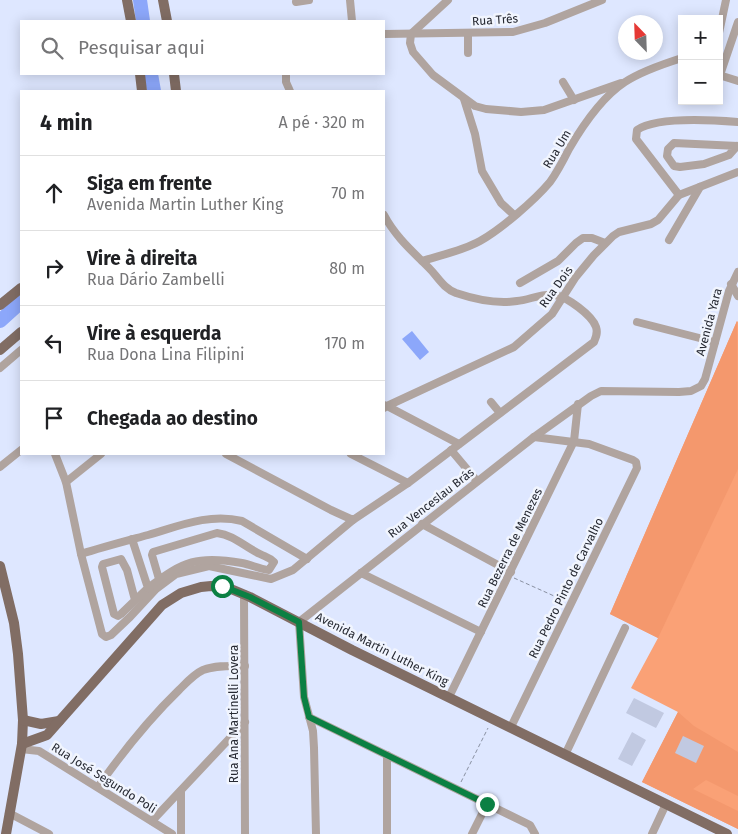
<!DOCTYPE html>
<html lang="pt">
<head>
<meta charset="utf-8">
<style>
  :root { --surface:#fff; --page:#f6f6f6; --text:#202124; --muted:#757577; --line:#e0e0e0 }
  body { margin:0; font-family:"Fira Sans",sans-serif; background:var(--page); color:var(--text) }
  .controls { position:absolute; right:15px; top:15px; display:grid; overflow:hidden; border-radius:0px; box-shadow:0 2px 12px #0003 }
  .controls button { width:45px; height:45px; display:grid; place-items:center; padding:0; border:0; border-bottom:1px solid var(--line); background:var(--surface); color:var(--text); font:25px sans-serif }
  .compass { position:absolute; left:618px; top:15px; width:45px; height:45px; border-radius:50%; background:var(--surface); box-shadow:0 2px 12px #0003; rotate:337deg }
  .stop { position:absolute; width:15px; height:15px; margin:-11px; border:4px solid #0b8043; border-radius:50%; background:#fff }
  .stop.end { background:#0b8043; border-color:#fff; box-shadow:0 1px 5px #0008 }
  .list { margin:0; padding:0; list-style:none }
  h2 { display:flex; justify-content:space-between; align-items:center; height:65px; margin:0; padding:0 20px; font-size:21px }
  h2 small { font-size:16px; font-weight:400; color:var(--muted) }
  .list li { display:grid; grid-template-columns:32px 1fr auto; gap:15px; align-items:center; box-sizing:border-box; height:75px; padding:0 20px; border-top:1px solid var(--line) }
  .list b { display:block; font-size:19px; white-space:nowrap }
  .list p { margin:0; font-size:16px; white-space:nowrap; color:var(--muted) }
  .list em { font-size:16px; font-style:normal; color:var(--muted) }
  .icon { flex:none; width:28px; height:28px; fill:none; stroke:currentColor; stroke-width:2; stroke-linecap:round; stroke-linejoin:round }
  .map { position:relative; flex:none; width:738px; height:834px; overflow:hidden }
  .search { position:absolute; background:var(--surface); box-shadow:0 2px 12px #0003; left:20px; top:20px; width:365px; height:55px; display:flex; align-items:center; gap:12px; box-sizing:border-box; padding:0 18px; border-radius:0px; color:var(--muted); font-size:19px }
  .panel { position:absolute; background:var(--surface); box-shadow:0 2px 12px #0003; left:20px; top:90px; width:365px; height:365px; border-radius:0px }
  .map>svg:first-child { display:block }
</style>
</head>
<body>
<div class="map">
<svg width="738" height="834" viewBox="0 0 738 834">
  <rect width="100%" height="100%" fill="#dee7ff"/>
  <!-- green -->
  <path fill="#faa176" d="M737,321L738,322V829L642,782L678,712L631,688L658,638L610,614Z"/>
  <!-- forest -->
  <g fill="#f4986d">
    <path d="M737,321L738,469L658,638L610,614Z"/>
    <path d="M678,712L694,726L738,752V796L706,780L693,789L738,811V829L642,782Z"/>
  </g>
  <!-- water -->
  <path fill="#8ca7fa" d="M412,331L429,352L420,360L402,339Z"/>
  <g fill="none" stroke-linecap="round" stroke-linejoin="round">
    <!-- river -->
    <g stroke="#8ca7fa" stroke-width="14">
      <path d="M140,0L143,21"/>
      <path d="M151,74L154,91"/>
      <path d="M0,321L21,302"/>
    </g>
  </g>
  <!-- building -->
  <g fill="#c1c9e1">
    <path d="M634,698L664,713L656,728L626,713Z"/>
    <path d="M632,732L646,740L632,766L618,759Z"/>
    <path d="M683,736L704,746L696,763L675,753Z"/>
  </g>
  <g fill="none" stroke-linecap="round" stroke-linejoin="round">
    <!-- path -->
    <g stroke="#8990a1" stroke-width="1" stroke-dasharray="4 2.5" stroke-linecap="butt">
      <path d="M514,578L563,600"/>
      <path d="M461,782L488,728"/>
    </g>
    <!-- minor -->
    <g stroke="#b0a49f" stroke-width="8">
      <path d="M350,0L352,21"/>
      <path d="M448,0L411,34L410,43L413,52L433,75L475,106L486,109L521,112L544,110L621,83"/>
      <path d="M296,2L309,0"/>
      <path d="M468,33V53"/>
      <path d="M719,33L726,0"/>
      <path d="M384,34L513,32L545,23L602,0"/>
      <path d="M286,74V82L290,91"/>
      <path d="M719,75L738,81"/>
      <path d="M720,75L738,22"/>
      <path d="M563,82L574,100"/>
      <path d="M464,99L475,134L482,171L501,203L514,215"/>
      <path d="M737,146L729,155L704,164L680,167L674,166L667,156L668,149L674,143L738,146"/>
      <path d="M679,195L636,139L637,130C657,116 713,120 738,122"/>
      <path d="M669,240L700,187"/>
      <path d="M422,261C441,255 462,251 480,241C501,229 534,201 550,182C558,171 563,161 569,149C583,125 602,97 625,82C642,71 663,64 682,58"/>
      <path d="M520,283L558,261L576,243L583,238H592L605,243"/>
      <path d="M731,284L738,296"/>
      <path d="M637,322L715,342"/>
      <path d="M0,368L21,350"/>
      <path d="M491,402L500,413"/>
      <path d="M384,405L387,406L514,347L552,314L575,278L594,255L613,236L619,232L651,224L658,220L679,195L738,172"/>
      <path d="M384,408L387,406L459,444"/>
      <path d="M451,450L477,481"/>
      <path d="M55,454L66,482L81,554L102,634L106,637L111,635L130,617L156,589L176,574L209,566L271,579L293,570L353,520"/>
      <path d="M226,454L331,510L353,520L408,483L594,342C596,337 598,333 596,327C592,315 567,297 555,295C542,293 529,300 517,301C498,304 474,299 456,293C443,288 438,277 429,268C412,251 395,236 384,215"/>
      <path d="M351,454L408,483"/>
      <path d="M0,467L21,450"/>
      <path d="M66,482L101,454"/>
      <path d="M422,524L511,572"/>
      <path d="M132,539L148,588L121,614L118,616L114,614L102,567L103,564L121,559L127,570L135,600"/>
      <path d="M81,554C103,547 126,541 148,535C179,526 209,513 242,521L307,559"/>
      <path d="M361,573L481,632"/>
      <path d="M148,588C183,561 198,555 242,563C252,565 259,569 269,570L274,562C269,557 266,557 260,554C245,547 234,535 217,533L153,552L152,555L159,579"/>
      <path d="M244,594L245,834"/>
      <path d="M449,697L574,441L578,404"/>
      <path d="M309,717L530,825L535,834"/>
      <path d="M511,727L637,468L636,462L633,460L589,444L534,437"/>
      <path d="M21,749L39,751L172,834"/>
      <path d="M387,755V834"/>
      <path d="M565,755L625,628"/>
      <path d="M98,787C122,753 149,719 179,690C186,683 194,674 203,670C216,665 231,666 245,666"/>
      <path d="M9,813L49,834"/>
      <path d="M152,821L245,722"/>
      <path d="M181,834V791"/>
      <path d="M316,834L314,748L313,731L304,697L299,622L534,437L591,396L601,391L679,392L691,391L701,386L705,379L729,291L738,272"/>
      <path d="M472,834L487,804"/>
      <path d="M652,834L666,804"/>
    </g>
    <!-- major -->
    <g stroke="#816d64" stroke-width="10">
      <path d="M127,0L131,21"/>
      <path d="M163,0L167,21"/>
      <path d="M140,74L142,91"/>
      <path d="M174,74L176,91"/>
      <path d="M0,305L21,288"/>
      <path d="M0,350L21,332"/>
      <path d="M0,566L14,623L18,654L23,720L22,744L6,834"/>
      <path d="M23,720L41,724L59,721"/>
      <path d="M22,744L47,735L162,605L181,593L201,587L211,586L231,589L250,597L352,650L727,834"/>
    </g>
  </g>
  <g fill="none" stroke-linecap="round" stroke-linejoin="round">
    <!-- route -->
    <path stroke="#0b8043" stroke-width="6" d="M222,586L250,597L299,622L304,697L309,717L487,804"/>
  </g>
  <g text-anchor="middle" stroke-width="5" stroke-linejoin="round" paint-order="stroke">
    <!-- street labels -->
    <g font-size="12" fill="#262932" stroke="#f1f5fe">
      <text transform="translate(495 20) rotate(-4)" y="4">Rua Três</text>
      <text transform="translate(557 149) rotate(-59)" y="4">Rua Um</text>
      <text transform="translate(556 287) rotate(-54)" y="4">Rua Dois</text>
      <text transform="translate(709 322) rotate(-75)" y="4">Avenida Yara</text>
      <text transform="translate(431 503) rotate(-38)" y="4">Rua Venceslau Brás</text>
      <text transform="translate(510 548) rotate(-64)" y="4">Rua Bezerra de Menezes</text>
      <text transform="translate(566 588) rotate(-64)" y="4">Rua Pedro Pinto de Carvalho</text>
      <text transform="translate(382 649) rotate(27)" y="4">Avenida Martin Luther King</text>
      <text transform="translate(234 714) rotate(-90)" y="4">Rua Ana Martinelli Lovera</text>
      <text transform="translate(104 778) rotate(32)" y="4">Rua José Segundo Poli</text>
    </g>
  </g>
</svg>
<div class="controls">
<button>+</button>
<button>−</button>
</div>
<svg class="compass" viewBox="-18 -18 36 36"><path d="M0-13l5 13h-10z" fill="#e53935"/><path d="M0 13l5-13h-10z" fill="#757577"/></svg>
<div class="stop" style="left:222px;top:586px"></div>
<div class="stop end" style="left:487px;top:804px"></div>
<div class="search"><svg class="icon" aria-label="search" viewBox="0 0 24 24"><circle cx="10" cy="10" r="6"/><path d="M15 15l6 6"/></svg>Pesquisar aqui</div>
<section class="panel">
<h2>4 min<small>A pé · 320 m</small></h2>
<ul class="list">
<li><svg class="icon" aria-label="ahead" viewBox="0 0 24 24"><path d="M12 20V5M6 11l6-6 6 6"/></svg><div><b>Siga em frente</b><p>Avenida Martin Luther King</p></div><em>70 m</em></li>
<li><svg class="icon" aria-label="right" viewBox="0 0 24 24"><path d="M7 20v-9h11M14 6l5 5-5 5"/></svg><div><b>Vire à direita</b><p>Rua Dário Zambelli</p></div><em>80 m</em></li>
<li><svg class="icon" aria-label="left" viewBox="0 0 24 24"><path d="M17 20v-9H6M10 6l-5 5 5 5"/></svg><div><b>Vire à esquerda</b><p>Rua Dona Lina Filipini</p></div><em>170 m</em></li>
<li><svg class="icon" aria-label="arrive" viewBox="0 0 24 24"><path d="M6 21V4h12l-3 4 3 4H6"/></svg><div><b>Chegada ao destino</b></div></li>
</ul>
</section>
</div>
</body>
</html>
